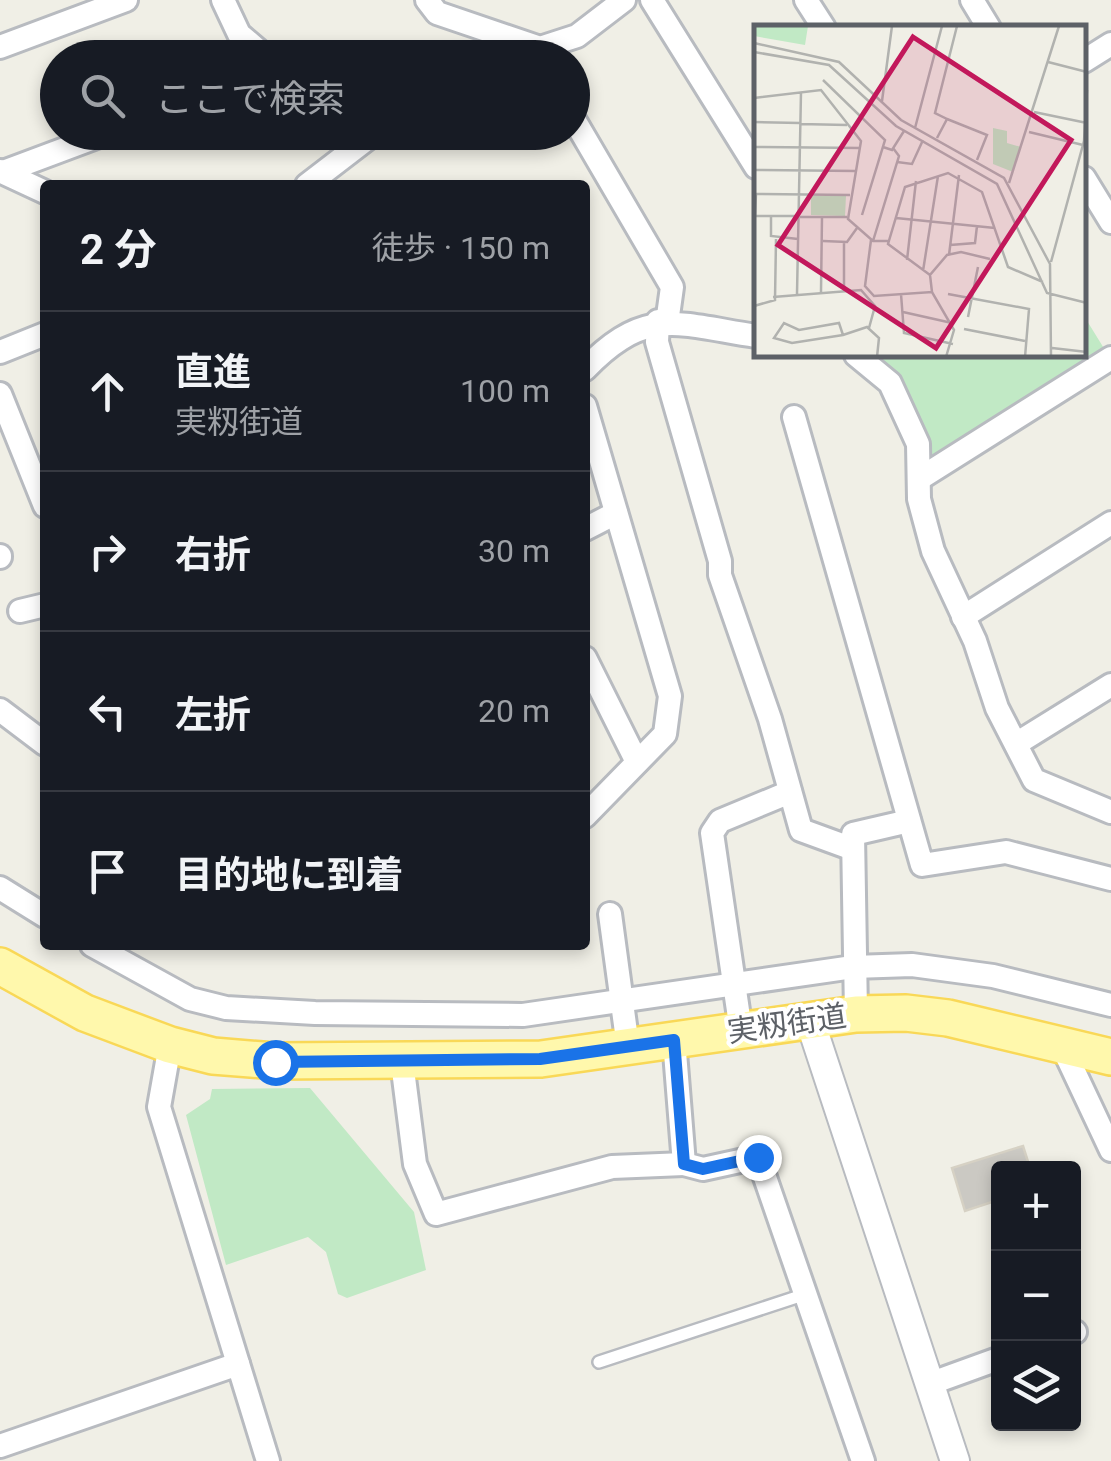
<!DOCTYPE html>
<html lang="ja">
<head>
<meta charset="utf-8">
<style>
  :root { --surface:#171b24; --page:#242831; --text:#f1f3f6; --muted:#9ea1a6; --line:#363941 }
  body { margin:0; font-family:Roboto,"Noto Sans JP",sans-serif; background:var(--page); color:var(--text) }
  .controls { position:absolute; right:30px; bottom:30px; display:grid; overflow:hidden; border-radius:10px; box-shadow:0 5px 15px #0003 }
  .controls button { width:90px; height:90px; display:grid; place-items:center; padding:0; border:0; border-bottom:2px solid var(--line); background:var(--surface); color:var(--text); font:50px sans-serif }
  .stop { position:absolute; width:30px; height:30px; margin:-22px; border:8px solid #1a73e8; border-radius:50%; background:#fff }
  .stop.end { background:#1a73e8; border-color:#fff; box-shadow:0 2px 10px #0008 }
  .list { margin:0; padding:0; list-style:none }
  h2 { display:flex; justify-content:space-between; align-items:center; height:130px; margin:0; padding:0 40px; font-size:42px }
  h2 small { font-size:32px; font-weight:400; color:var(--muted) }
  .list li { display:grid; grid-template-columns:65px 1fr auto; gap:30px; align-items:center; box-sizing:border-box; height:160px; padding:0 40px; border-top:2px solid var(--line) }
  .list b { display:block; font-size:38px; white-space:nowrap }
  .list p { margin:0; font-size:32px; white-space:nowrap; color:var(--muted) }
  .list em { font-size:32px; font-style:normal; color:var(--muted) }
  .icon { flex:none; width:55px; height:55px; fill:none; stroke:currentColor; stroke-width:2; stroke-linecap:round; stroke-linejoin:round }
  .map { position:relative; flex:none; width:1111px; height:1461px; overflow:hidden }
  .search { position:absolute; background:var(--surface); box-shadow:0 5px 15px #0003; left:40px; top:40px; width:550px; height:110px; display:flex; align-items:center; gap:25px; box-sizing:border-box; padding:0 35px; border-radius:55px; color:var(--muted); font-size:38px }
  .panel { position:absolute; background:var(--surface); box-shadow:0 5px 15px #0003; left:40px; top:180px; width:550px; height:770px; border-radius:10px }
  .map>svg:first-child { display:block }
</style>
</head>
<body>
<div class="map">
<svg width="1111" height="1461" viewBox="0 0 1111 1461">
  <rect width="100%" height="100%" fill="#f0efe6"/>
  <!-- green -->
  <g fill="#c1e9c5">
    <path d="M1084,316L1105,350L931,461C923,418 910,388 878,358L1084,355Z"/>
    <path d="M310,1088L414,1212L426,1270L347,1298L338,1294L326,1252L308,1237L226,1265L186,1115L210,1099L212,1089Z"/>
  </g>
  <!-- building -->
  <path fill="#cbc9c3" stroke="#d6d1c4" stroke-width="2.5" d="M1023,1146L1030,1168H998V1200L965,1211L952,1168Z"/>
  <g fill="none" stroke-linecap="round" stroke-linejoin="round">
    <defs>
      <path id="service" d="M599,1362L806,1294"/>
      <g id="minor">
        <path d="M223,0L239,34L267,58"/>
        <path d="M427,0L437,13L540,48L577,36L624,0"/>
        <path d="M652,0L756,167"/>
        <path d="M806,0L824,28"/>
        <path d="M972,0L989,28"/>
        <path d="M0,47L126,0"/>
        <path d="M475,58H489"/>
        <path d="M1084,61L1111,44"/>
        <path d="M572,116L672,287L667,323"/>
        <path d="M0,171L45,192"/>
        <path d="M3,172L110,132"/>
        <path d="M1084,178L1111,222"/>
        <path d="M307,185L376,132"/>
        <path d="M658,321L657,342L720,561V575L770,719L801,830L853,849"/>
        <path d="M0,352L45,334"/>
        <path d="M856,355L890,383L918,444L919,499L933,551L975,641L997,708L1034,780L1111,812"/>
        <path d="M585,369C646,306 677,324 756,336"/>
        <path d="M0,394L45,506"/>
        <path d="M585,406L670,696L665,734L585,816"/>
        <path d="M794,417L922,865L1006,852L1111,879"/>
        <path d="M919,479L1111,358"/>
        <path d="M585,529L616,513"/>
        <path d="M0,557V556"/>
        <path d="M20,611L45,605"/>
        <path d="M963,617L1111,523"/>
        <path d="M585,658L637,762"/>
        <path d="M0,710L45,744"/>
        <path d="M1016,744L1111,685"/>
        <path d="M0,888L45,916"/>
        <path d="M610,914L628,1047"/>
        <path d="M92,945L190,999L226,1008L315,1013L523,1015L853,967L912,965L993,976L1111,1005"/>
        <path d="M856,1014L853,834L909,821"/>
        <path d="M741,1031L712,833L720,821L790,792"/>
        <path d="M674,1040L684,1164L703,1169L758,1157L863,1461"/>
        <path d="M170,1045L159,1107L268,1461"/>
        <path d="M1062,1046L1111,1150"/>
        <path d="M402,1062L415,1164L436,1214L612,1167L684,1164"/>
        <path d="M1074,1332H1075"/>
        <path d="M929,1384L998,1359"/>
        <path d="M0,1446L238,1364"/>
      </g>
      <path id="tertiary" d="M810,1021L955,1461"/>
      <path id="primary" d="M0,966L85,1013L170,1045L213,1056L275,1061L541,1059L856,1014L906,1013L948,1018L1111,1057"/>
    </defs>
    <!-- service casing -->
    <use href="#service" stroke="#b8bbc0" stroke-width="16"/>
    <!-- minor casing -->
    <use href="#minor" stroke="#b8bbc0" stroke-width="28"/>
    <!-- tertiary casing -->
    <use href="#tertiary" stroke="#b8bbc0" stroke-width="32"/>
    <!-- primary casing -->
    <use href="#primary" stroke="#f9d857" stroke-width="40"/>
    <!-- service -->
    <use href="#service" stroke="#fff" stroke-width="11"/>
    <!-- minor -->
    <use href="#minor" stroke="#fff" stroke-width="22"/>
    <!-- tertiary -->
    <use href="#tertiary" stroke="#fff" stroke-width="28"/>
    <!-- primary -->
    <use href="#primary" stroke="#fff8ac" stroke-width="35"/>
  </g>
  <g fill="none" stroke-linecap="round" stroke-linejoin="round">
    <!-- route -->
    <path stroke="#1a73e8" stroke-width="12" d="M275,1062L540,1059L674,1040L684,1164L703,1169L758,1157"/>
  </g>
  <g text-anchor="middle" stroke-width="8" stroke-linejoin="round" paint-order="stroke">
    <!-- street labels -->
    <g font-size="30" fill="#5d6167" stroke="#fff">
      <text transform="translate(787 1024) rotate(-8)" y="10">実籾街道</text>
    </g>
  </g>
  <!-- overview -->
  <g transform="translate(754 25)">
    <rect width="332" height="332" fill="#f0efe6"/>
    <path d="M0,1H54L51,20L0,11ZM239,103L253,106V118L267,122L259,147L239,139ZM57,171H92L91,191L57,190Z" fill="#c1e9c5"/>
    <path fill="none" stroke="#b1b2af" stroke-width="2.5" d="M0,18L85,37L147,95L250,153L296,239L297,332M0,27L75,40L142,101L243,159L293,268L333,278M294,37L333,47M69,55L131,115L108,190M0,73L67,65L107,116L94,194L119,216H135M128,76L138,1M280,87L333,98M193,94L233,110L223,135M0,97L46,98M46,99L93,100M161,103L188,1M275,107L329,120M183,113L193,94L181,88L203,1M0,122L107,123M129,122L138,125L150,106M143,137L158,139L169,115M0,145L102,146M255,158L305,1M0,169L96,170M2,169L1,191H45M17,191V211L44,214M46,192H93M142,193L241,203M117,215L111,261L120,271L178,267L200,305L192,332M69,216L93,217L103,203M119,216L145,131L139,123M196,220L221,218L223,201M195,230L205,150M153,235L162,156M297,237L330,116L333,65M169,246L184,151M176,250L134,219L151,162L194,148L228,167L254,242L289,257M90,266V217M67,267L68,192M178,267L176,250L193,230L207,227L236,234M43,269L47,67M147,269L150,308L199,319M194,269L275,284L271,332M19,272L107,265L121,281L115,303M0,281L21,275L22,214M149,287L198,298M214,292L224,242M210,304L271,316M89,310L85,298L45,305L30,298L20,313L38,318L89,310L113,302L125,313L123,332M298,323L333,327"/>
    <path fill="#c2185b" fill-opacity="0.15" stroke="#c2185b" stroke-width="5" d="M159,12L317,115L182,323L24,220Z"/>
    <rect width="332" height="332" fill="none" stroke="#5d6167" stroke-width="5"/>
  </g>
</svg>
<div class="controls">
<button>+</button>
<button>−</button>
<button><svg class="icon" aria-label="layers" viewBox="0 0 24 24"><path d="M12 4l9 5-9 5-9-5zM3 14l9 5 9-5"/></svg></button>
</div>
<div class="stop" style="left:275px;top:1062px"></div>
<div class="stop end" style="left:758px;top:1157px"></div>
<div class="search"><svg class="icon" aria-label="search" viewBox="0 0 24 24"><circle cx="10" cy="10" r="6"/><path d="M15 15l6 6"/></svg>ここで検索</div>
<section class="panel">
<h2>2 分<small>徒歩 · 150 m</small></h2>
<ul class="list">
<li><svg class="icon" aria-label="ahead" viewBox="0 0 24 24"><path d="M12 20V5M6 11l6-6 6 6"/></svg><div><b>直進</b><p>実籾街道</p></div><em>100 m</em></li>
<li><svg class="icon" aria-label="right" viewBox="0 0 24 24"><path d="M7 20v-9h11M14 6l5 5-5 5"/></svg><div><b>右折</b></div><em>30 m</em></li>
<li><svg class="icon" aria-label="left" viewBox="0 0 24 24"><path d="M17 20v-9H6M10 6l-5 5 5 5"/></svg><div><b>左折</b></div><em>20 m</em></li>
<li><svg class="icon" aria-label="arrive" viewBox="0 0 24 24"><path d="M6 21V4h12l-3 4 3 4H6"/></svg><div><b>目的地に到着</b></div></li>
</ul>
</section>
</div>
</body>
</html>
